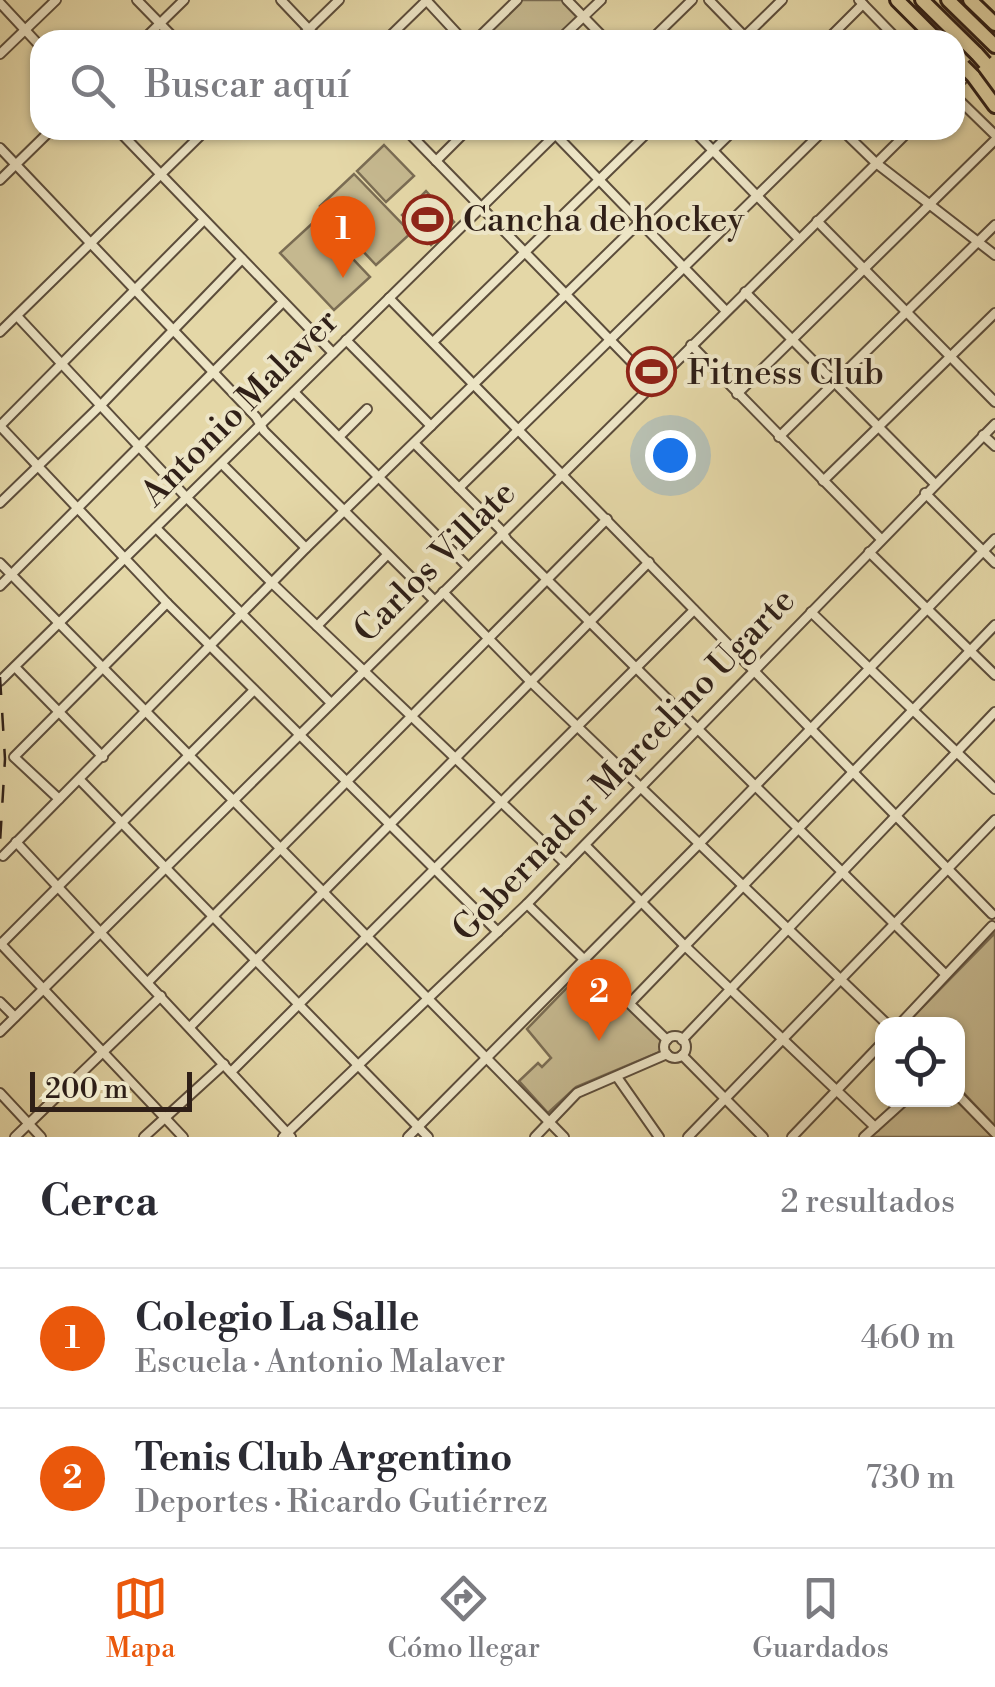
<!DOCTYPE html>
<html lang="es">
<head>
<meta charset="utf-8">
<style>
  :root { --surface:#fff; --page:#f7f7f7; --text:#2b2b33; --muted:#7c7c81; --line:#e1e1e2; --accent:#ea580c }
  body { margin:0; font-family:"Libre Bodoni",serif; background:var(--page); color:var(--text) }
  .controls { position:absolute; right:30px; bottom:30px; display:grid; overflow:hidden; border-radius:20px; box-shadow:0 2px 8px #0004 }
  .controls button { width:90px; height:90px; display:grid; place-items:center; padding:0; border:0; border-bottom:2px solid var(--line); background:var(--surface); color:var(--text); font:50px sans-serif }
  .scale { position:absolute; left:30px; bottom:25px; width:162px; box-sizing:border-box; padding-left:10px; border:5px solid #2f1f17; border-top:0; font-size:28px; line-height:35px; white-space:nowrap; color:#2f1f17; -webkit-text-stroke:8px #ede5c6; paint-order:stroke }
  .you { position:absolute; left:670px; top:455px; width:35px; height:35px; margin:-25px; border:8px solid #fff; border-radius:50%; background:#1a73e8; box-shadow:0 0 0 15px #1a73e833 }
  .badge { display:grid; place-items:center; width:65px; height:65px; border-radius:50%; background:var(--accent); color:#fff; font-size:32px; font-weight:700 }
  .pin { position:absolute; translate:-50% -82px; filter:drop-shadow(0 2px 5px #0008) }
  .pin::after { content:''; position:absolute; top:52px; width:35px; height:30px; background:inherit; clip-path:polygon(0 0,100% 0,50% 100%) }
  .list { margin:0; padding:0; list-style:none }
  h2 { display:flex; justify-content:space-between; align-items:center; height:130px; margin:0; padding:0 40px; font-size:42px }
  h2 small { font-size:32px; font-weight:400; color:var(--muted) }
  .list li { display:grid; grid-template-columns:65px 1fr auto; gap:30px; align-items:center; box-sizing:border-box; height:140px; padding:0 40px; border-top:2px solid var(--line) }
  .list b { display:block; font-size:38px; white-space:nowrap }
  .list p { margin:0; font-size:32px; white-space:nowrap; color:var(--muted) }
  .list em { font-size:32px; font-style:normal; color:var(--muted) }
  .icon { flex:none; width:55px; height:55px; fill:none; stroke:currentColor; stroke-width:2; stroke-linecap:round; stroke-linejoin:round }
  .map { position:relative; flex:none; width:995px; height:1137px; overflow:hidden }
  .search { position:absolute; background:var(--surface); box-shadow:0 2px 8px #0004; left:30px; right:30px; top:30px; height:110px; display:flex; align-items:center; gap:25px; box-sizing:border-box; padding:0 35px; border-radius:30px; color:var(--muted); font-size:38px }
  .sheet { height:410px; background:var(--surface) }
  nav { display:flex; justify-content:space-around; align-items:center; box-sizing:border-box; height:140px; border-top:2px solid var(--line); background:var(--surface); font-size:28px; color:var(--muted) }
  nav a { display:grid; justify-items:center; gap:5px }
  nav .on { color:var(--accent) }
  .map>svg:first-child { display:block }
</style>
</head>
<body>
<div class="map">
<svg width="995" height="1137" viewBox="0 0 995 1137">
  <rect width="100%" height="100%" fill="#e4d7a7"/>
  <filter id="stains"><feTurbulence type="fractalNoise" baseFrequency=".002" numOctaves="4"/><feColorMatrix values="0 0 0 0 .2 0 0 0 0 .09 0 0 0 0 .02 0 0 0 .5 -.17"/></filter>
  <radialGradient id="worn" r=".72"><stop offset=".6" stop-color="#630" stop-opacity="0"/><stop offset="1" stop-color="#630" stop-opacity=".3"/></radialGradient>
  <!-- green -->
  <g fill="#c5b88f" stroke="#7a6c53" stroke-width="2.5">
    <path d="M520,0H564L580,17L556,40H479Z"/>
    <path d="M384,145L414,176L386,202L357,171Z"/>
    <path d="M354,174L411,233L376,265L320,206Z"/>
    <path d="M426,191L454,222L431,245L402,215Z"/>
    <path d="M316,220L370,277L334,310L280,253Z"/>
    <path d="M995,933V1126L958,1087V1024H906Z"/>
    <path d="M587,967L661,1039L662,1051L576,1087L548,1113L519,1081L538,1063L542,1067L551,1058L527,1029Z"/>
    <path d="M909,1100H956L994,1137H870Z"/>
  </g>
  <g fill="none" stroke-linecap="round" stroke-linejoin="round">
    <defs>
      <g id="minor">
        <path d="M137,0L176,40"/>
        <path d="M281,0L319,40"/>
        <path d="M426,0L463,40"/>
        <path d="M567,0L606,40"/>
        <path d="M709,0L745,37"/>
        <path d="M859,0L898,40"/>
        <path d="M0,3L40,46"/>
        <path d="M143,40L184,0"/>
        <path d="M298,40L339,0"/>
        <path d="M386,40L427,0"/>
        <path d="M476,40L517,0"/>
        <path d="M559,40L601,0"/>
        <path d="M651,40L692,0"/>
        <path d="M741,40L782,0"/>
        <path d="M827,40L863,4"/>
        <path d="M0,54L56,0"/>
        <path d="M955,86L964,78"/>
        <path d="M955,96L995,135"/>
        <path d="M118,130L333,353"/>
        <path d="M406,130L652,383"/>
        <path d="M551,130L726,311"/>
        <path d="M693,130L799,239"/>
        <path d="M842,130L876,163L995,255"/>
        <path d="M0,148L256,417L264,431L434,600"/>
        <path d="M436,161L467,130"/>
        <path d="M0,180L51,130"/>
        <path d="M817,221L995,402"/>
        <path d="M745,292L935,484"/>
        <path d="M389,298L992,914"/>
        <path d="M17,316L187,498L272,583L566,864"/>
        <path d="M0,332L206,130"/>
        <path d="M346,340L431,426"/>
        <path d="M433,342L650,130"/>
        <path d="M691,345L881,539"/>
        <path d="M294,392L468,567"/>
        <path d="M737,394L995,140"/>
        <path d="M0,426L167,603L498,932"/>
        <path d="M0,426L204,220"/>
        <path d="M983,435L995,446"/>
        <path d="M339,437L367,409"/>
        <path d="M779,437L995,225"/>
        <path d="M414,443L500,529L507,540L945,974"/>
        <path d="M222,464L306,548"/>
        <path d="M823,481L995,313"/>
        <path d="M459,488L824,130"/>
        <path d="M925,493L995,563"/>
        <path d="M0,503L101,405L242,259"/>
        <path d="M156,528L331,703"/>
        <path d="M869,552L995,675"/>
        <path d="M0,563L564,1137"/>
        <path d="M0,586L283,302"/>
        <path d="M443,592L531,682L887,1024"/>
        <path d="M811,612L995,789"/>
        <path d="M317,626L387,555"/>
        <path d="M15,667L103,757"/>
        <path d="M0,681L560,130"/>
        <path d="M80,780L428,1137"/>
        <path d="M59,799L14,757L167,603"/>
        <path d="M16,842L291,1137"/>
        <path d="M585,845L685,946L875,1127"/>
        <path d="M3,856L306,548L734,130"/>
        <path d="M527,904L667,1040"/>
        <path d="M0,943L183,1137"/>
        <path d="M1,944L254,690"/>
        <path d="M148,982L607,519"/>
        <path d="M0,1002L15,1017"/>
        <path d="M630,1003L995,625"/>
        <path d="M900,1024L992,926"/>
        <path d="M190,1027L649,562"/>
        <path d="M0,1032L910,130"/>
        <circle cx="675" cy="1047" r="11"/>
        <path d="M682,1040L995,712"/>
        <path d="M682,1055L763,1137"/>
        <path d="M231,1072L694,610"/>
        <path d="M617,1077L659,1137"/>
        <path d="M0,1093L41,1137"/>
        <path d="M958,1095L995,1133"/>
        <path d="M15,1137L161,996"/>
        <path d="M144,1137L224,1064"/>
        <path d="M283,1137L527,904L995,424"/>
        <path d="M408,1137L698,845L995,539"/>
        <path d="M535,1137L577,1093L667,1054"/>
        <path d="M688,1137L995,820"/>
        <path d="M792,1137L882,1043"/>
        <path d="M864,1137L905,1100"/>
      </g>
      <g id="highway">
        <path d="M897,0L937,40"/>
        <path d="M922,0L977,54"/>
        <path d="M948,0L995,46"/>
        <path d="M970,0L995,24"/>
        <path d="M973,76L995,106"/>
      </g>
    </defs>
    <!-- minor casing -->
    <use href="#minor" stroke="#5c4d3b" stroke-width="12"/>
    <!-- highway casing -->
    <use href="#highway" stroke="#2f1f17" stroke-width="18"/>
    <!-- minor -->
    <use href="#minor" stroke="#ede5c6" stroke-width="8"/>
    <!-- highway -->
    <use href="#highway" stroke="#e4d7a7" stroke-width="12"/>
    <!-- rail -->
    <path stroke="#2f1f17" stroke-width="2.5" stroke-dasharray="18 18" stroke-linecap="butt" d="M0,677L5,759L0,843"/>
    <defs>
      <g id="highway-bridge">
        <path d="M977,54L985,63"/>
        <path d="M963,66L973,76"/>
      </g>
    </defs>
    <!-- highway-bridge casing -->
    <use href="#highway-bridge" stroke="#2f1f17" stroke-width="18" stroke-linecap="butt"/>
    <!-- highway-bridge -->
    <use href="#highway-bridge" stroke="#e4d7a7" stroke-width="12"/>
  </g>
  <!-- icons -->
  <defs>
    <symbol id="stadium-ring" viewBox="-11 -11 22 22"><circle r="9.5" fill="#ede5c6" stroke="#8f2418" stroke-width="1.5"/><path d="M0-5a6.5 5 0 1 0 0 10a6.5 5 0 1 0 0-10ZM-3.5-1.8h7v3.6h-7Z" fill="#8f2418"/></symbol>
  </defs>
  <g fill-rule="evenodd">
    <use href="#stadium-ring" x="400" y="192" width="55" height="55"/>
    <use href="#stadium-ring" x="624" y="344" width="55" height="55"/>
  </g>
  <g text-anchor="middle" stroke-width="8" stroke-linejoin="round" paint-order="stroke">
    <!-- poi labels -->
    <g font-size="35" fill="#2f1f17" stroke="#ede5c6" text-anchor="start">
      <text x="463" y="231">Cancha de hockey</text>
      <text x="687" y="384">Fitness Club</text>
    </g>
    <!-- street labels -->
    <g font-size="35" fill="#2f1f17" stroke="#ede5c6">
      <text transform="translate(239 407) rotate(-45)" y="12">Antonio Malaver</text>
      <text transform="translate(434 561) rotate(-45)" y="12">Carlos Villate</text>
      <text transform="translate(623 764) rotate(-46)" y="12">Gobernador Marcelino Ugarte</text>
    </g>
  </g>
  <rect width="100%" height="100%" filter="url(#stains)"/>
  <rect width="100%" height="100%" fill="url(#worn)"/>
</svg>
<div class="controls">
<button><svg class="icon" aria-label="locate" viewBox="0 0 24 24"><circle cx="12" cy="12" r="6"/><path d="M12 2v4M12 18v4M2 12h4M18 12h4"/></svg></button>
</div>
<div class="scale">200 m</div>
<div class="you"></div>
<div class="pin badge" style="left:343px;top:278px">1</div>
<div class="pin badge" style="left:599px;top:1041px">2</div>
<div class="search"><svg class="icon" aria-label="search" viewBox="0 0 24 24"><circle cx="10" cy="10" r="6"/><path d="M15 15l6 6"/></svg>Buscar aquí</div>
</div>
<section class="sheet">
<h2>Cerca<small>2 resultados</small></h2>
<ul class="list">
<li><span class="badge">1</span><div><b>Colegio La Salle</b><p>Escuela · Antonio Malaver</p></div><em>460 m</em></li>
<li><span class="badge">2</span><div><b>Tenis Club Argentino</b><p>Deportes · Ricardo Gutiérrez</p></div><em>730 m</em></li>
</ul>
</section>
<nav>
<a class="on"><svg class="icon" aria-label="map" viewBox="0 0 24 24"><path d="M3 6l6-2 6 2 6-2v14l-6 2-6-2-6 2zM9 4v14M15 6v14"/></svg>Mapa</a>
<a><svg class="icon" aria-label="directions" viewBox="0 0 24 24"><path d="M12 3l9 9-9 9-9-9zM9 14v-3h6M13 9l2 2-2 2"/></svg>Cómo llegar</a>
<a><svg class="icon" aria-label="saved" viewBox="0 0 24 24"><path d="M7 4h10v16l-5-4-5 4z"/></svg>Guardados</a>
</nav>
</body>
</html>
